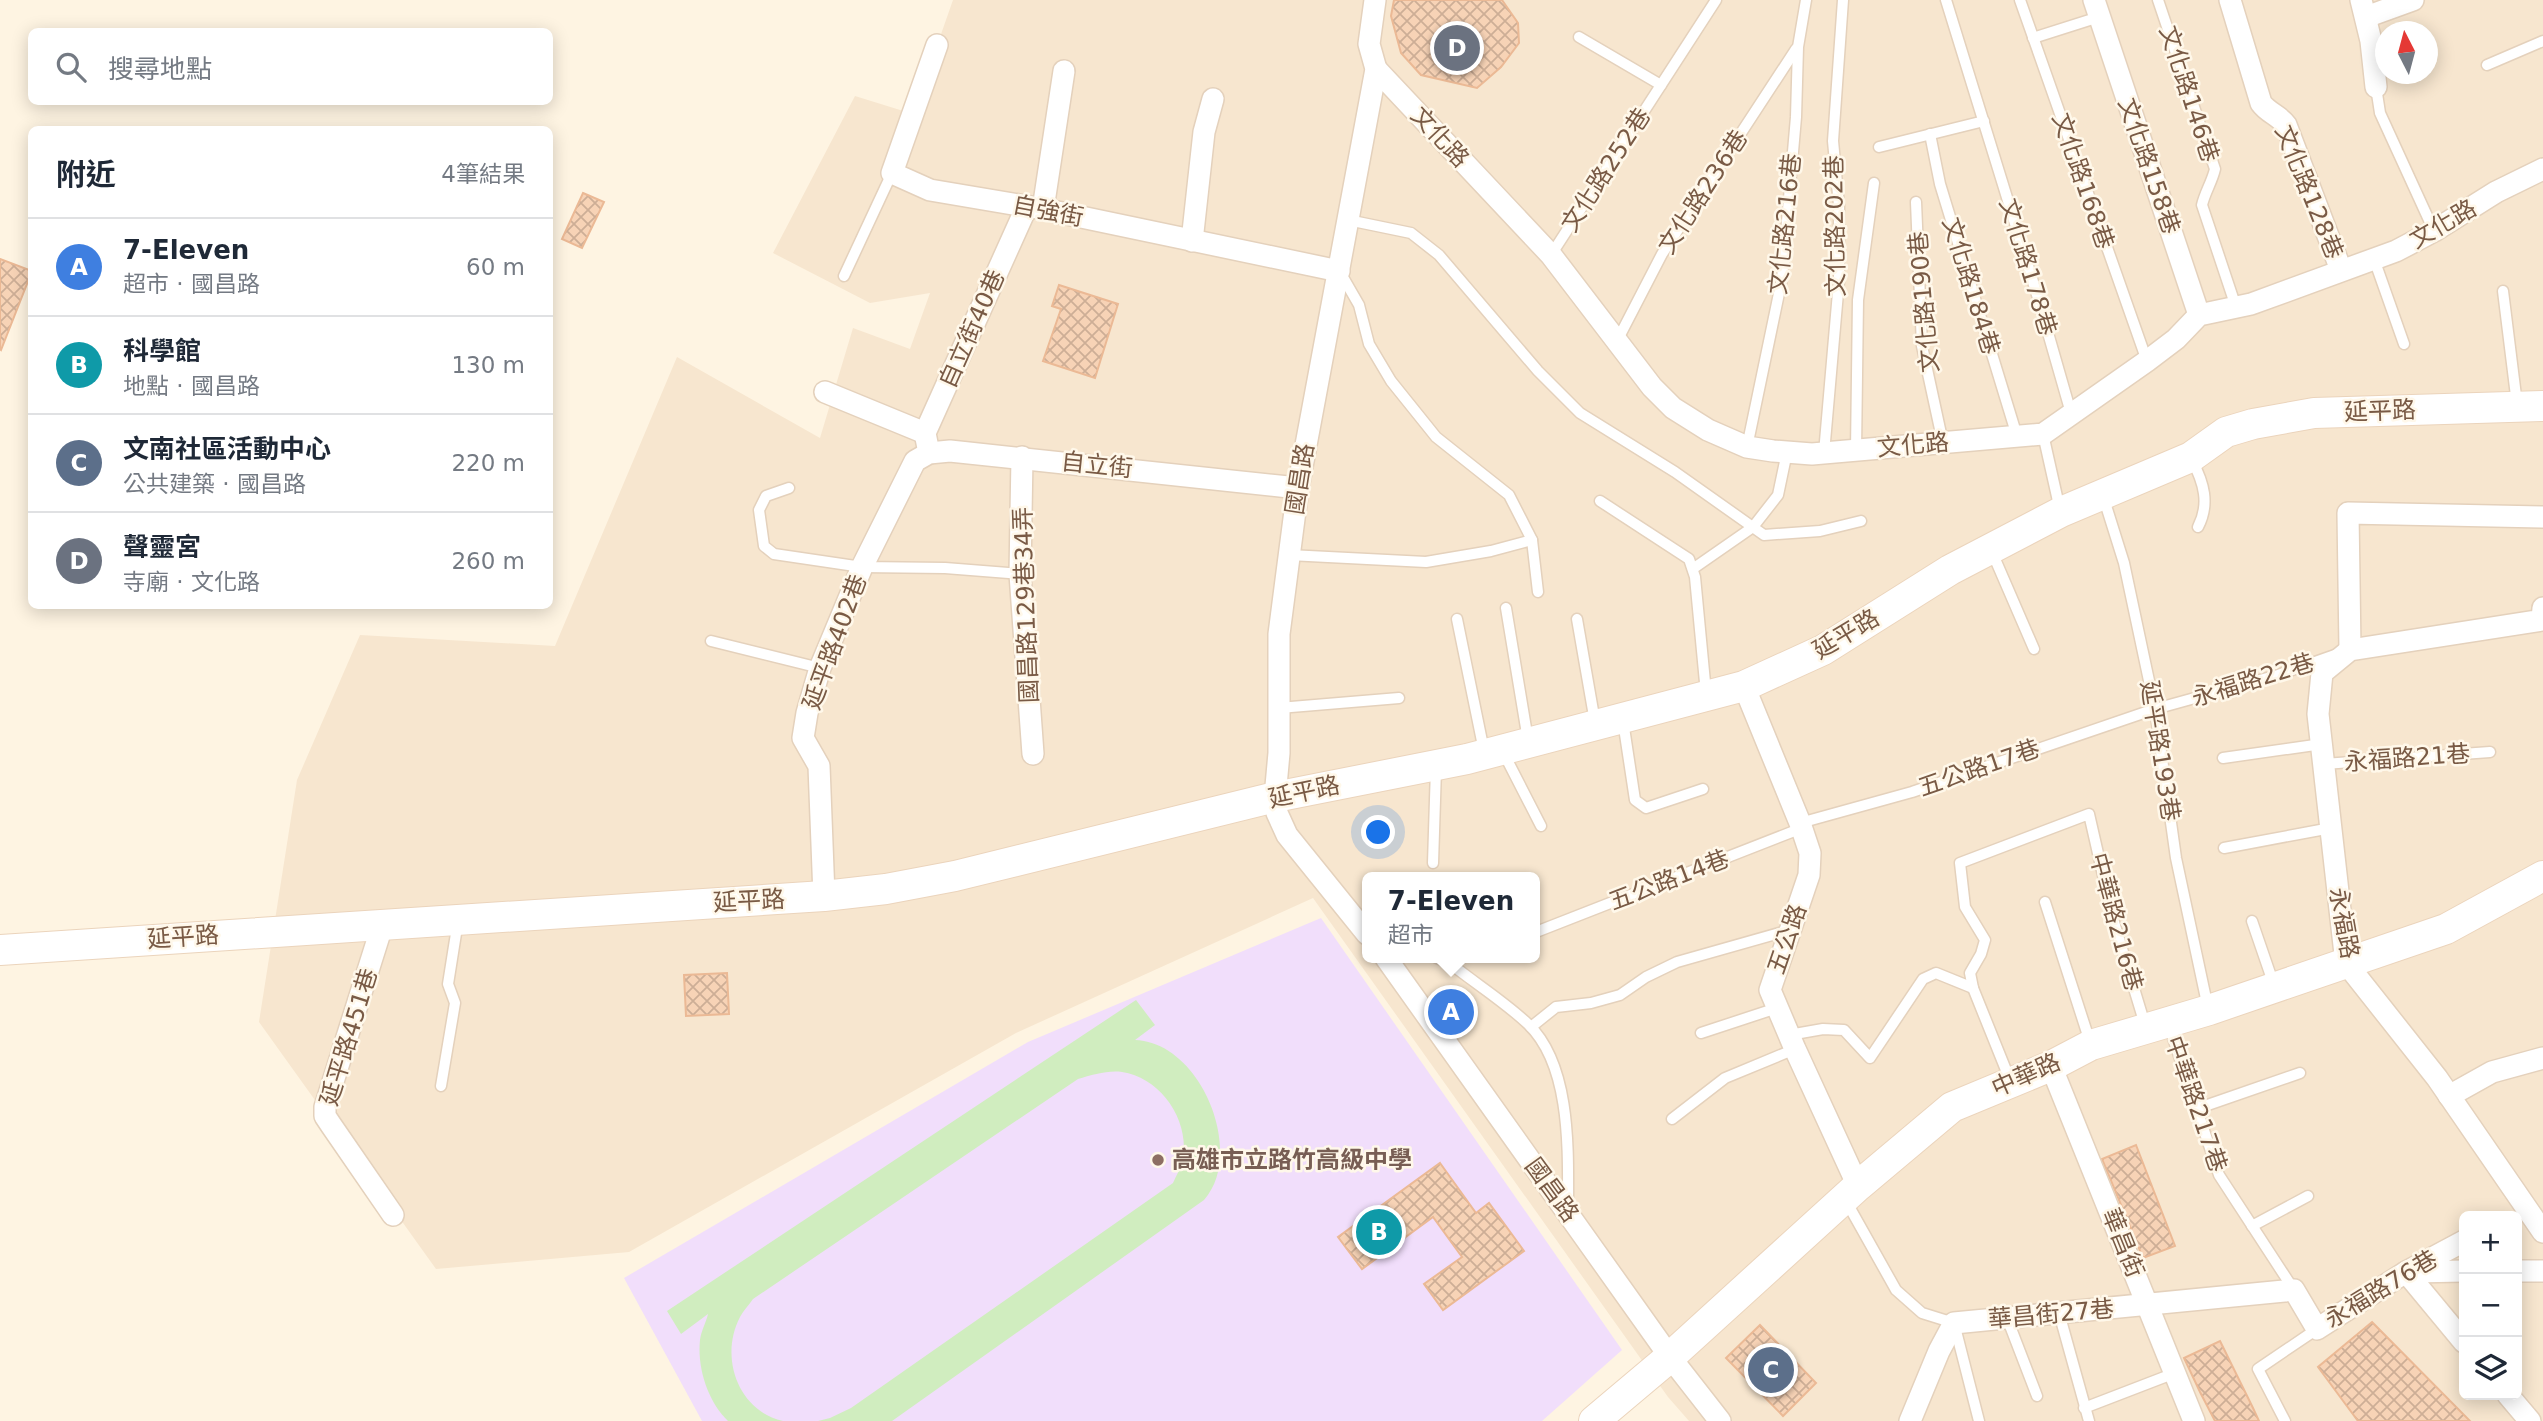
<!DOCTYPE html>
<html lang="zh-TW">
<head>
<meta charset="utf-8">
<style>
  :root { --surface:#fff; --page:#f2f2f3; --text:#1f2937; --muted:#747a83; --line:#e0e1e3; --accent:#7c3aed }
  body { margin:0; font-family:"DejaVu Sans","Noto Sans TC",sans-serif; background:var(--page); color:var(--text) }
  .controls { position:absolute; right:21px; bottom:21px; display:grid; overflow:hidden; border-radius:10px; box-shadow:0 4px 18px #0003 }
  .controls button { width:63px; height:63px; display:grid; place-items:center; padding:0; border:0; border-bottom:2px solid var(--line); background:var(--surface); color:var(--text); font:35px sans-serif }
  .compass { position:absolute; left:2375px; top:21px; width:63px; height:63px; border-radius:50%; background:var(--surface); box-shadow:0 4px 18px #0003; rotate:354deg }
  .you { position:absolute; left:1379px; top:833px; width:24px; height:24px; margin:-18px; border:5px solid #fff; border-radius:50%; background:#1a73e8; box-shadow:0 0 0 10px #1a73e833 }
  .badge { display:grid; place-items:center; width:46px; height:46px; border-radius:50%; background:var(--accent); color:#fff; font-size:23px; font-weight:700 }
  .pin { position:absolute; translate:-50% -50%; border:4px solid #fff; box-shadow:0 2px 7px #0006 }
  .popup { position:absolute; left:1362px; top:872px; width:178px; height:91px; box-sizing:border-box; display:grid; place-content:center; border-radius:10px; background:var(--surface); filter:drop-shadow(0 2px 5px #0005); font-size:23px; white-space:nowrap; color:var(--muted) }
  .popup b { font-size:26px; color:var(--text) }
  .popup::after { content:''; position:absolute; left:50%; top:100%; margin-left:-14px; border:14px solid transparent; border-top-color:var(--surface) }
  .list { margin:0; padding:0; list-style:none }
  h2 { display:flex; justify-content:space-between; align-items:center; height:91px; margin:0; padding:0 28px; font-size:30px }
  h2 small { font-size:23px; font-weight:400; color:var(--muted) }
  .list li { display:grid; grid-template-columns:46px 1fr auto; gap:21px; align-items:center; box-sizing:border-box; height:98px; padding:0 28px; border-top:2px solid var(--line) }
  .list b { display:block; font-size:26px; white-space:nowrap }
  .list p { margin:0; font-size:23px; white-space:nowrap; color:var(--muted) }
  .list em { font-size:23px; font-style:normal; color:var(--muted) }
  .icon { flex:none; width:38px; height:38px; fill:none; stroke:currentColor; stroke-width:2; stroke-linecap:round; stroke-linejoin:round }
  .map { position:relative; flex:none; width:2543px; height:1421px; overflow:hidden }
  .search { position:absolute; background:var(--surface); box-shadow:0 4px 18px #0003; left:28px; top:28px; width:525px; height:77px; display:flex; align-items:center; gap:18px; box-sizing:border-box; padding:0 24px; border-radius:10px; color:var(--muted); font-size:26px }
  .panel { position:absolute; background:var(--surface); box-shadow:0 4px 18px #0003; left:28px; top:126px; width:525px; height:483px; border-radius:10px }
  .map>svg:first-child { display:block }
</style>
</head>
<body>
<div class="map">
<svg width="2543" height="1421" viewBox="0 0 2543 1421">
  <defs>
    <pattern id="building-cross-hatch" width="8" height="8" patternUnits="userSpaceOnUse" patternTransform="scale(1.75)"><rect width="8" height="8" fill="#f7d3b6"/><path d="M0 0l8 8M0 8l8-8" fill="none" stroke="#cdae96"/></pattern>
  </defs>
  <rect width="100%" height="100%" fill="#fef4e2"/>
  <!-- residential -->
  <path fill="#f7e6cf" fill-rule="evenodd" d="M953,0H2543V1421H1689L1668,1397L1313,898L1016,1033L629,1252L436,1269L259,1022L297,780L360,635L555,646L677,357L820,438L853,328L910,349L930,293L870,303L773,253L855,96L913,114ZM2386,32H2428V74H2386ZM1367,877H1535V958H1367ZM2464,1216H2517V1395H2464Z"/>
  <!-- education -->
  <path fill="#f1defb" d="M1321,918L1622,1350L1542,1421H702L624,1278L1028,1042Z"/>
  <!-- park -->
  <path fill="#d0edbf" d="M1136,1000L1155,1025L1135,1040C1201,1042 1246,1153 1204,1200L892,1421H818L830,1418L851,1408L1173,1183C1176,1176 1180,1169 1182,1163C1192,1123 1162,1078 1122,1072C1108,1070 1092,1075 1078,1079L753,1299C749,1305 743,1311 740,1317C719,1357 738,1411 783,1421H728C708,1402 697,1368 700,1340C701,1331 706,1323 708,1314L681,1334L667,1311Z"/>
  <!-- building -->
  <g fill="url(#building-cross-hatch)" stroke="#ebb995" stroke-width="2">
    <path d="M1394,0H1502L1518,23L1519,43L1501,67L1477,88L1421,75L1401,53L1391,16Z"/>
    <path d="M583,193L604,202L582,248L562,239Z"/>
    <path d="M0,259L32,271L1,350L0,349Z"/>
    <path d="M1059,285L1118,304L1095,378L1043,361L1061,309L1052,306Z"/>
    <path d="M727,973L729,1014L686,1016L684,975Z"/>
    <path d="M2136,1145L2175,1246L2143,1258L2102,1159Z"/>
    <path d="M1440,1163L1476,1213L1489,1203L1524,1251L1443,1310L1424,1284L1462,1257L1433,1217L1362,1269L1338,1237Z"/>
    <path d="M2372,1322L2470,1421H2358L2318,1367Z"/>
    <path d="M1760,1325L1816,1383L1783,1416L1726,1358Z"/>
    <path d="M2220,1341L2253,1408L2259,1421H2215L2200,1392L2184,1358Z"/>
  </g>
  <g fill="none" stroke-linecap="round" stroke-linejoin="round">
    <defs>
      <g id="lane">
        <path d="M1946,0L2038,298L2071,413"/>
        <path d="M2020,0L2147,361"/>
        <path d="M2158,0L2215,169C2212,182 2205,192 2202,205L2236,307"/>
        <path d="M1579,37L1661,85"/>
        <path d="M2033,38L2099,17"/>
        <path d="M2487,65L2543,41"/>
        <path d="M2376,87L2380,113L2434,231"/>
        <path d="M1930,134L1940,184L2017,436"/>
        <path d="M1879,147L1984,121"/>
        <path d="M1916,202L1922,346L1943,443"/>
        <path d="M1348,220L1411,233L1439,255L1538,371L1580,413L1675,472L1764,535L1820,531L1861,521"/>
        <path d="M1551,255L1716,0"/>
        <path d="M2374,259L2404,344"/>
        <path d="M1340,272L1359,305L1369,344L1391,381L1436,437L1509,495L1532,540L1538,592"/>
        <path d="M844,276L892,173"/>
        <path d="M2503,291L2517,404"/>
        <path d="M1617,341L1662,254L1796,49"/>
        <path d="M2043,434L2060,510"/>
        <path d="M1747,447L1782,279L1796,117L1798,47L1806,0"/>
        <path d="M1856,450L1858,300L1874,183"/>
        <path d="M1824,453L1839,281V205L1833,141L1843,0"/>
        <path d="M2192,460C2204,483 2210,504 2198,527"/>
        <path d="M789,488L766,496L759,510L764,546L774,554L862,567L945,568L1020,574"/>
        <path d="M2103,496L2124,563L2155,709L2176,858L2208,1008"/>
        <path d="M1600,501L1689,559L1695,577L1706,693"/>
        <path d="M1992,552L2034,649"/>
        <path d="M1289,555L1426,562L1491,551L1532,540"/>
        <path d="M1694,568L1753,527L1778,495L1787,452"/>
        <path d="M1506,608L1528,740"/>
        <path d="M1457,619L1484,751"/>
        <path d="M1577,619L1595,722"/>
        <path d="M711,641L820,668"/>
        <path d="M1279,708L1399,698"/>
        <path d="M1623,721L1635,800L1646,808L1703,789"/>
        <path d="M1502,750L1541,826"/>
        <path d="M2223,758L2322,744"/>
        <path d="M2324,764L2490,752"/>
        <path d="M1800,823L1912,792L2155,709L2278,675L2335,655"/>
        <path d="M2224,848L2331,828"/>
        <path d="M1433,863L1436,768"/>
        <path d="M2045,902L2090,1042"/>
        <path d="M2252,921L2274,985"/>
        <path d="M1536,932L1802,828"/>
        <path d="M1437,958L1451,964C1476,984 1505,1002 1528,1024C1572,1066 1568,1153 1568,1209"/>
        <path d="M2169,1026L2219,1175L2294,1290"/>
        <path d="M1531,1027L1556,1007L1591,1003L1620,995L1646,977L1677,962L1790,930"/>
        <path d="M1701,1033L1777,1008"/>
        <path d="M1789,1035L1823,1029L1844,1030L1870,1058L1923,979L1936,973L1973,988"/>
        <path d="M2010,1080L1973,988L1970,973L1981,954L1985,940L1965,907L1960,863L2089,814L2113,919L2146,1028"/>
        <path d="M441,1086L455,1003L448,984L458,921"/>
        <path d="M2196,1109L2300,1073"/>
        <path d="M1672,1119L1725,1078L1795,1049"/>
        <path d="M1846,1201L1896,1290L1922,1313L1954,1323L1979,1421"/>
        <path d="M2252,1226L2308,1196"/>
        <path d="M2059,1313L2089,1421"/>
        <path d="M2007,1318L2037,1396"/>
        <path d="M2084,1408L2175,1373"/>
        <path d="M2285,1421L2258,1369L2317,1329"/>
      </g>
      <g id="street">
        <path d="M2094,0L2199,315"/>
        <path d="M2230,0L2261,103C2268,113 2279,115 2286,125L2341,270"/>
        <path d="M2361,0L2371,41L2376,87"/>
        <path d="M2366,17L2413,0"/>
        <path d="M937,45L892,173L930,190L1043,209L1339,271"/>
        <path d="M1376,69L1551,255L1652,387L1673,408L1708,430L1747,447L1773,451L1812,454L2043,434L2147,361L2176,339L2199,315L2251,304L2396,251L2434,231L2496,192L2543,169"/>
        <path d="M1043,209L1064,71"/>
        <path d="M1192,241L1204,132L1213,99"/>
        <path d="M825,392L925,433"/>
        <path d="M929,453L925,433L1027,206"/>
        <path d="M1022,457L1020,574L1033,754"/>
        <path d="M2543,608L2542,620L2350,650L2322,673L2318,714L2346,963L2437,1078L2543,1232"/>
        <path d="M2350,650L2348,513L2543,517"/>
        <path d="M1744,686L1800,823L1810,853L1809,875L1770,990L1795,1049L1858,1186"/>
        <path d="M824,896L819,766L803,738L807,713L820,668L862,567L915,461L929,453L950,451L1298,488"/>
        <path d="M383,923L325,1107V1116L331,1125L393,1215"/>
        <path d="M1367,934L1287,835L1277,813L1275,797L1279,753V634L1298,488L1376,69L1369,44L1375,0"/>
        <path d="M1386,958L1670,1357L1720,1421"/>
        <path d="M2051,1066L2194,1421"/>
        <path d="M2449,1096L2492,1072L2543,1058"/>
        <path d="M2517,1271H2543"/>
        <path d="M2406,1272L2464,1342"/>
        <path d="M2412,1272L2464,1271"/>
        <path d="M2508,1395L2530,1421"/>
        <path d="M1910,1421L1939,1351L1954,1323L2294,1290L2317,1329L2406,1272L2464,1241"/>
      </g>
      <g id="secondary">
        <path d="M0,950L824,896L886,889L955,876L1275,797L1467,759L1744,686L1823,650L1950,570L2061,512L2191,457L2226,432L2253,424L2314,413L2543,406"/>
        <path d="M1594,1421L1670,1357L1858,1186L1952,1107L2051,1066L2091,1045L2209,1010L2446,929L2543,876"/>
      </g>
    </defs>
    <!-- lane casing -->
    <use href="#lane" stroke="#e4d1bc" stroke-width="13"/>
    <!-- street casing -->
    <use href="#street" stroke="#e4d1bc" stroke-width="24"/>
    <!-- secondary casing -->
    <use href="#secondary" stroke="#ebd4bc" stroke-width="32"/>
    <!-- lane -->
    <use href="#lane" stroke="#fff" stroke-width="10"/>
    <!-- street -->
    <use href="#street" stroke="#fff" stroke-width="21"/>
    <!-- secondary -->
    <use href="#secondary" stroke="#fff" stroke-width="30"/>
  </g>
  <!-- markers -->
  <circle fill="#8d6e63" stroke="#fff8ea" stroke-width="2.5" cx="1158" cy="1160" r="7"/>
  <g text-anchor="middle" stroke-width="5" stroke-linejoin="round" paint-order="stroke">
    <!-- street labels -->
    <g font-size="24" fill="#795a45" stroke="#fff8ea">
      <text transform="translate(2189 94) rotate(72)" y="8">文化路146巷</text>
      <text transform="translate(1440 137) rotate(47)" y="8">文化路</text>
      <text transform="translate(2149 166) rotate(71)" y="8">文化路158巷</text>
      <text transform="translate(1606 170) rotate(-57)" y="8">文化路252巷</text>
      <text transform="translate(2083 181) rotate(71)" y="8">文化路168巷</text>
      <text transform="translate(1703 192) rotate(-57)" y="8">文化路236巷</text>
      <text transform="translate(2309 192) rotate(68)" y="8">文化路128巷</text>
      <text transform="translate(1048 211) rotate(11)" y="8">自強街</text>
      <text transform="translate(1785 224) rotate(-84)" y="8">文化路216巷</text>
      <text transform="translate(2443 224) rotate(-30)" y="8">文化路</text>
      <text transform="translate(1835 226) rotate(-91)" y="8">文化路202巷</text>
      <text transform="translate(2028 267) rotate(73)" y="8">文化路178巷</text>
      <text transform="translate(1971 286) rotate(73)" y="8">文化路184巷</text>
      <text transform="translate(1924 302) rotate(-95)" y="8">文化路190巷</text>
      <text transform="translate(972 329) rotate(-66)" y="8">自立街40巷</text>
      <text transform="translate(2380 411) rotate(-2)" y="8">延平路</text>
      <text transform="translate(1913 445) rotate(-5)" y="8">文化路</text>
      <text transform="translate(1097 465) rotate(6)" y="8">自立街</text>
      <text transform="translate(1300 479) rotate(-81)" y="8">國昌路</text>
      <text transform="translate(1026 605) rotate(-92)" y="8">國昌路129巷34弄</text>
      <text transform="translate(1846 634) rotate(-31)" y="8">延平路</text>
      <text transform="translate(835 642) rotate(-70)" y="8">延平路402巷</text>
      <text transform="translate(2253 680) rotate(-17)" y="8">永福路22巷</text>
      <text transform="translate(2160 751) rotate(81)" y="8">延平路193巷</text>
      <text transform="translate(2407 758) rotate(-4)" y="8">永福路21巷</text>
      <text transform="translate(1979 768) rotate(-19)" y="8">五公路17巷</text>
      <text transform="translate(1304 792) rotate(-12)" y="8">延平路</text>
      <text transform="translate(1669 880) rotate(-21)" y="8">五公路14巷</text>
      <text transform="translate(749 901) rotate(-3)" y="8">延平路</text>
      <text transform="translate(2116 922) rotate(75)" y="8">中華路216巷</text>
      <text transform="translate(2344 923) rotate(80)" y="8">永福路</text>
      <text transform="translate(183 937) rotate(-4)" y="8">延平路</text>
      <text transform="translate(1787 939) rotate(-71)" y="8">五公路</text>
      <text transform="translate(349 1037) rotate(-73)" y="8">延平路451巷</text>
      <text transform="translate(2026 1075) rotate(-24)" y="8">中華路</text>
      <text transform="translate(2196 1104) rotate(71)" y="8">中華路217巷</text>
      <text transform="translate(1552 1190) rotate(54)" y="8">國昌路</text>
      <text transform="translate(2123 1243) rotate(68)" y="8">華昌街</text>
      <text transform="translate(2381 1289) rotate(-31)" y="8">永福路76巷</text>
      <text transform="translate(2051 1314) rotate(-5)" y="8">華昌街27巷</text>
    </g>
    <!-- education labels -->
    <g font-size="24" font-weight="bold" fill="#785e54" stroke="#fff8ea" text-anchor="start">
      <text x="1172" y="1168">高雄市立路竹高級中學</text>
    </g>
  </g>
</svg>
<div class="controls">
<button>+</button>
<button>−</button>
<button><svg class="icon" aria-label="layers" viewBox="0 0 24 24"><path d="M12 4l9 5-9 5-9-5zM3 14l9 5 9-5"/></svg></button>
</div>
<svg class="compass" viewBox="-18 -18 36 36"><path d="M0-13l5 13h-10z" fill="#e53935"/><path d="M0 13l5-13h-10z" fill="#747a83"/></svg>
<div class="you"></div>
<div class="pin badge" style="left:1451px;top:1012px;background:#3f7fe0">A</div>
<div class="popup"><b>7-Eleven</b>超市</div>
<div class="pin badge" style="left:1379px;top:1232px;background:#0f9aa8">B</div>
<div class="pin badge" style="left:1771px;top:1370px;background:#5c6f8a">C</div>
<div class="pin badge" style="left:1457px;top:48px;background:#6b7280">D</div>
<div class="search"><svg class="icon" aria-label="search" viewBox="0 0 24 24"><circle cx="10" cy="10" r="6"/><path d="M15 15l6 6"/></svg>搜尋地點</div>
<section class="panel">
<h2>附近<small>4筆結果</small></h2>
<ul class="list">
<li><span class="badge" style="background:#3f7fe0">A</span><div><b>7-Eleven</b><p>超市 · 國昌路</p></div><em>60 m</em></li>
<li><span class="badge" style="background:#0f9aa8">B</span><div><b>科學館</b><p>地點 · 國昌路</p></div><em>130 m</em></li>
<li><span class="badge" style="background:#5c6f8a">C</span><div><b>文南社區活動中心</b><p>公共建築 · 國昌路</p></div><em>220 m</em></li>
<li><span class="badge" style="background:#6b7280">D</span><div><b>聲靈宮</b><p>寺廟 · 文化路</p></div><em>260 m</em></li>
</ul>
</section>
</div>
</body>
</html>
